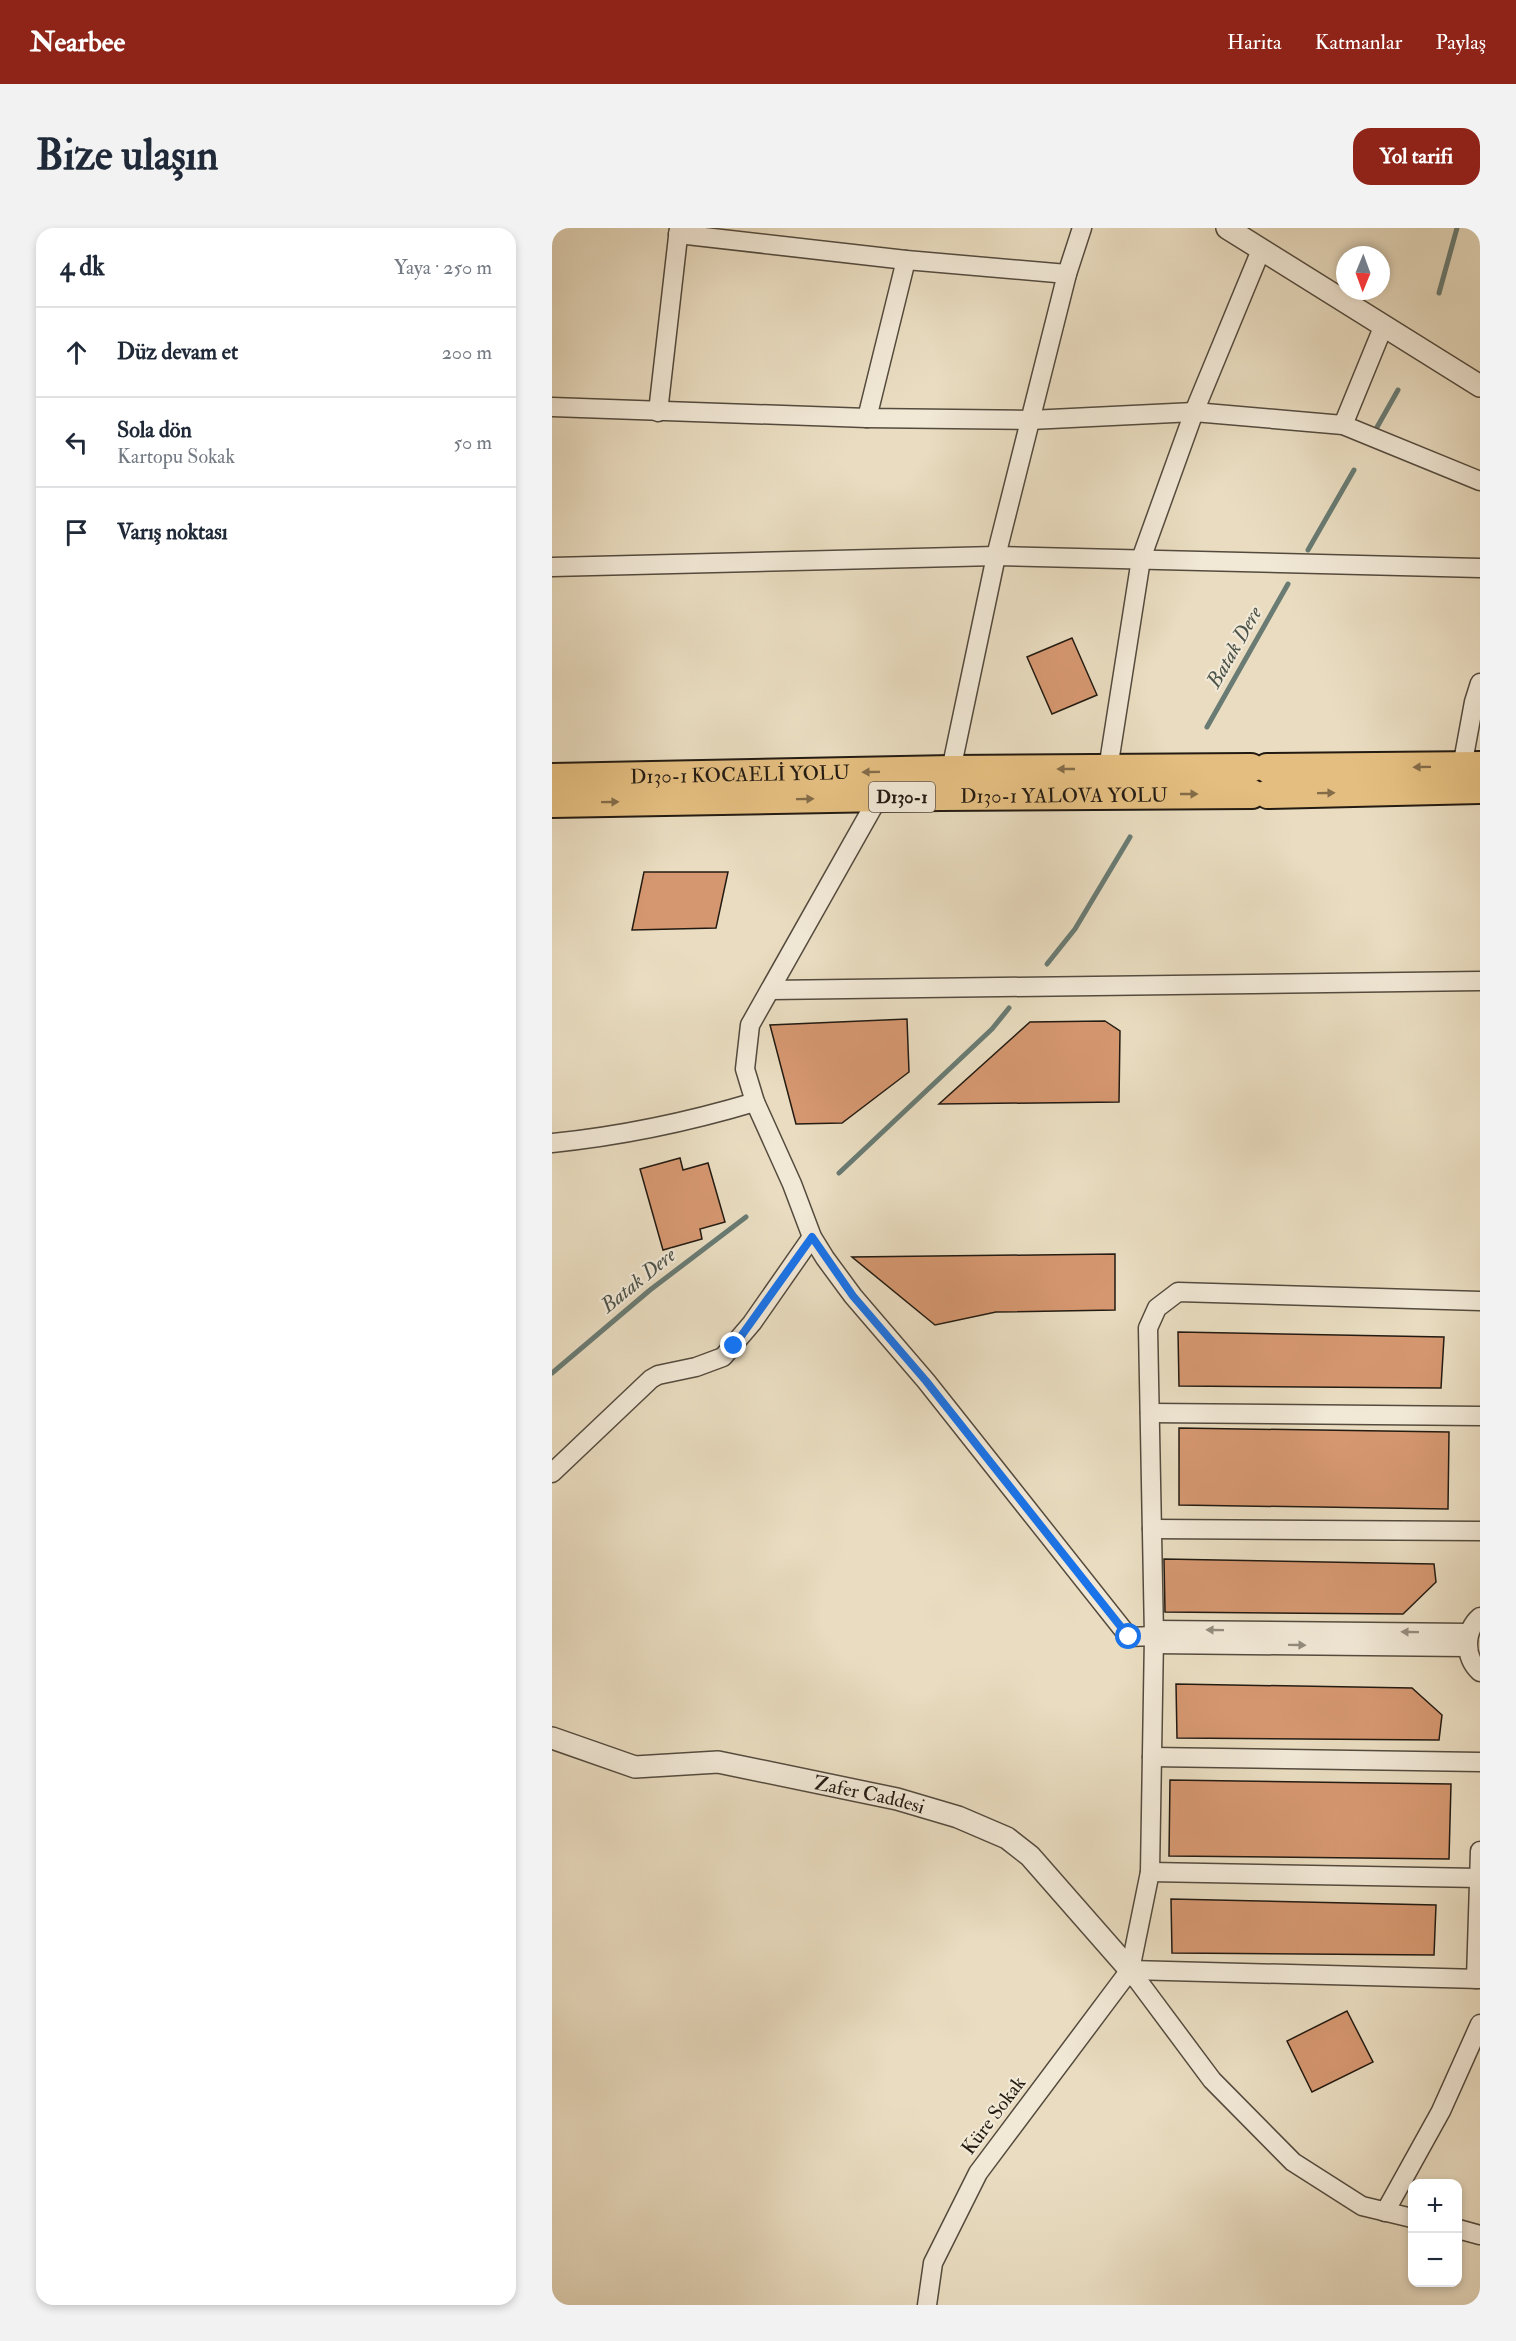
<!DOCTYPE html>
<html lang="tr">
<head>
<meta charset="utf-8">
<style>
  :root { --surface:#fff; --page:#f2f2f3; --text:#1f2937; --muted:#747a83; --line:#e0e1e3; --accent:#8f2418 }
  body { margin:0; font-family:"IM FELL Double Pica",serif; background:var(--page); color:var(--text) }
  .controls { position:absolute; right:18px; bottom:18px; display:grid; overflow:hidden; border-radius:12px; box-shadow:0 3px 9px #0003 }
  .controls button { width:54px; height:54px; display:grid; place-items:center; padding:0; border:0; border-bottom:2px solid var(--line); background:var(--surface); color:var(--text); font:30px sans-serif }
  .compass { position:absolute; left:784px; top:18px; width:54px; height:54px; border-radius:50%; background:var(--surface); box-shadow:0 3px 9px #0003; rotate:181deg }
  .stop { position:absolute; width:18px; height:18px; margin:-14px; border:4px solid #1a73e8; border-radius:50%; background:#fff }
  .stop.end { background:#1a73e8; border-color:#fff; box-shadow:0 2px 6px #0008 }
  .list { margin:0; padding:0; list-style:none }
  h2 { display:flex; justify-content:space-between; align-items:center; height:78px; margin:0; padding:0 24px; font-size:26px }
  h2 small { font-size:20px; font-weight:400; color:var(--muted) }
  .list li { display:grid; grid-template-columns:39px 1fr auto; gap:18px; align-items:center; box-sizing:border-box; height:90px; padding:0 24px; border-top:2px solid var(--line) }
  .list b { display:block; font-size:22px; white-space:nowrap }
  .list p { margin:0; font-size:20px; white-space:nowrap; color:var(--muted) }
  .list em { font-size:20px; font-style:normal; color:var(--muted) }
  .icon { flex:none; width:33px; height:33px; fill:none; stroke:currentColor; stroke-width:2; stroke-linecap:round; stroke-linejoin:round }
  .map { position:relative; flex:none; width:928px; height:2077px; overflow:hidden; border-radius:18px }
  header { display:flex; align-items:center; gap:36px; box-sizing:border-box; height:84px; padding:0 30px; background:var(--accent); color:#fff }
  header strong { font-size:28px }
  nav { display:flex; gap:33px; margin-inline-start:auto; font-size:21px }
  .intro { display:flex; align-items:center; justify-content:space-between; box-sizing:border-box; height:144px; padding:0 36px }
  h1 { margin:0; font-size:42px }
  .button { padding:15px 27px; border-radius:18px; background:var(--accent); color:#fff; font-size:21px; font-weight:700 }
  main { display:flex; gap:36px; padding:0 36px }
  aside { flex:1; background:var(--surface); border-radius:18px; box-shadow:0 3px 9px #0003 }
  .map>svg:first-child { display:block }
</style>
</head>
<body>
<header>
<strong>Nearbee</strong>
<nav><a>Harita</a><a>Katmanlar</a><a>Paylaş</a></nav>
</header>
<div class="intro"><h1>Bize ulaşın</h1><a class="button">Yol tarifi</a></div>
<main>
<aside>
<h2>4 dk<small>Yaya · 250 m</small></h2>
<ul class="list">
<li><svg class="icon" aria-label="ahead" viewBox="0 0 24 24"><path d="M12 20V5M6 11l6-6 6 6"/></svg><div><b>Düz devam et</b></div><em>200 m</em></li>
<li><svg class="icon" aria-label="left" viewBox="0 0 24 24"><path d="M17 20v-9H6M10 6l-5 5 5 5"/></svg><div><b>Sola dön</b><p>Kartopu Sokak</p></div><em>50 m</em></li>
<li><svg class="icon" aria-label="arrive" viewBox="0 0 24 24"><path d="M6 21V4h12l-3 4 3 4H6"/></svg><div><b>Varış noktası</b></div></li>
</ul>
</aside>
<div class="map">
<svg width="928" height="2077" viewBox="0 0 928 2077">
  <rect width="100%" height="100%" fill="#e9dcc0"/>
  <filter id="stains"><feTurbulence type="fractalNoise" baseFrequency=".00333" numOctaves="4"/><feColorMatrix values="0 0 0 0 .2 0 0 0 0 .09 0 0 0 0 .02 0 0 0 .5 -.17"/></filter>
  <radialGradient id="worn" r=".72"><stop offset=".6" stop-color="#630" stop-opacity="0"/><stop offset="1" stop-color="#630" stop-opacity=".3"/></radialGradient>
  <g fill="none" stroke-linecap="round" stroke-linejoin="round">
    <!-- stream -->
    <g stroke="#697b73" stroke-width="5">
      <path d="M887,65L905,0"/>
      <path d="M824,201L846,162"/>
      <path d="M756,322L802,242"/>
      <path d="M655,499L736,356"/>
      <path d="M495,736L523,701L578,609"/>
      <path d="M287,945L440,801L457,780"/>
      <path d="M0,1145L98,1062L194,989"/>
    </g>
  </g>
  <!-- building -->
  <g fill="#d59770" stroke="#231b12" stroke-width="1.5">
    <path d="M520,410L545,467L500,486L475,429Z"/>
    <path d="M92,644H176L164,700L80,702Z"/>
    <path d="M355,791L357,844L290,895L244,896L218,797Z"/>
    <path d="M553,793L568,803L567,874L387,876L478,794Z"/>
    <path d="M128,930L131,942L156,935L173,994L148,1001L150,1011L111,1022L88,941Z"/>
    <path d="M563,1026V1082L444,1084L383,1097L300,1029Z"/>
    <path d="M626,1104L892,1109L889,1160L627,1158Z"/>
    <path d="M627,1200L897,1204L896,1281L627,1277Z"/>
    <path d="M612,1331L882,1336L884,1354L851,1386L613,1384Z"/>
    <path d="M624,1456L860,1460L890,1487L887,1512L625,1510Z"/>
    <path d="M618,1552L899,1556L897,1631L617,1628Z"/>
    <path d="M619,1671L884,1677L882,1727L620,1725Z"/>
    <path d="M795,1783L821,1834L760,1864L735,1813Z"/>
  </g>
  <g fill="none" stroke-linecap="round" stroke-linejoin="round">
    <defs>
      <g id="minor">
        <path d="M126,6L354,32L515,46"/>
        <path d="M0,179L315,190L478,192L642,184L791,197L928,253"/>
        <path d="M106,184L127,0"/>
        <path d="M315,190L354,32"/>
        <path d="M791,197L832,97"/>
        <path d="M0,339L444,328L928,340"/>
        <path d="M910,539L922,474L928,455"/>
        <path d="M556,541L589,331L642,184L709,22"/>
        <path d="M399,542L444,328L515,46L530,0"/>
        <path d="M326,570L198,797L193,841L203,874L240,956L260,1009L273,1030L301,1068L374,1153L577,1409L602,1408"/>
        <path d="M218,762L928,753"/>
        <path d="M0,915C70,908 136,894 203,874"/>
        <path d="M598,1185L928,1188"/>
        <path d="M0,1245L99,1151L106,1147L144,1139L171,1129L200,1095L260,1009"/>
        <path d="M600,1301L928,1303"/>
        <path d="M928,1389C912,1403 912,1429 928,1444"/>
        <path d="M602,1402L917,1405"/>
        <path d="M602,1416L915,1419"/>
        <path d="M600,1529L928,1534"/>
        <path d="M598,1644L927,1650"/>
        <path d="M924,1751L928,1623"/>
        <path d="M833,1984L889,1883L928,1796"/>
        <path d="M860,1990L810,1978L741,1934L660,1852L578,1742L598,1644L602,1408L596,1100L605,1080L626,1064L928,1073"/>
        <path d="M906,2001L928,2007"/>
        <path d="M375,2077L381,2035L426,1945L578,1742L928,1751"/>
      </g>
      <g id="tertiary">
        <path d="M675,0L928,158"/>
        <path id="s1" d="M0,1510L83,1539L166,1534L345,1571L406,1589L455,1610L478,1628L578,1742"/>
      </g>
      <g id="trunk">
        <path d="M715,540L928,538"/>
        <path id="s2" d="M0,550L399,542L699,540"/>
        <path d="M716,566L928,561"/>
        <path id="s3" d="M0,575L388,568L700,566"/>
      </g>
    </defs>
    <!-- minor casing -->
    <use href="#minor" stroke="#544b3e" stroke-width="21"/>
    <!-- tertiary casing -->
    <use href="#tertiary" stroke="#544b3e" stroke-width="24"/>
    <!-- trunk casing -->
    <use href="#trunk" stroke="#231b12" stroke-width="32"/>
    <!-- minor -->
    <use href="#minor" stroke="#f1e8d6" stroke-width="18"/>
    <!-- tertiary -->
    <use href="#tertiary" stroke="#f1e8d6" stroke-width="21"/>
    <!-- trunk -->
    <use href="#trunk" stroke="#e4be80" stroke-width="28"/>
  </g>
  <!-- one-way arrows -->
  <defs><path id="oneway-solid" d="M-6-.8H1V-3.2L6.5 0L1 3.2V.8H-6Z" transform="scale(1.5)"/></defs>
  <g fill="#846c49">
    <use href="#oneway-solid" transform="translate(870 539) rotate(179)"/>
    <use href="#oneway-solid" transform="translate(514 541) rotate(-180)"/>
    <use href="#oneway-solid" transform="translate(319 544) rotate(179)"/>
    <use href="#oneway-solid" transform="translate(774 565) rotate(-1)"/>
    <use href="#oneway-solid" transform="translate(637 566)"/>
    <use href="#oneway-solid" transform="translate(253 571) rotate(-1)"/>
    <use href="#oneway-solid" transform="translate(58 574) rotate(-1)"/>
  </g>
  <g fill="#948c7e">
    <use href="#oneway-solid" transform="translate(663 1402) rotate(-179)"/>
    <use href="#oneway-solid" transform="translate(858 1404) rotate(-179)"/>
    <use href="#oneway-solid" transform="translate(745 1417) rotate(1)"/>
  </g>
  <g fill="none" stroke-linecap="round" stroke-linejoin="round">
    <!-- route -->
    <path stroke="#1a73e8" stroke-width="8" d="M182,1118L260,1009L301,1068L374,1153L577,1409"/>
  </g>
  <g text-anchor="middle" stroke-width="4.5" stroke-linejoin="round" paint-order="stroke">
    <!-- shield labels -->
    <rect fill="#f1e8d6" stroke="#61584d" stroke-width="1.5" x="317" y="554" width="66" height="30" rx="4.5"/>
    <g font-size="18" font-weight="bold" fill="#231b12">
      <text x="350" y="575">D130-1</text>
    </g>
    <!-- street labels -->
    <g font-size="20" fill="#231b12" stroke="#f1e8d6">
      <text dy="7" stroke="none"><textPath href="#s2" startOffset="188">D130-1 KOCAELİ YOLU</textPath></text>
      <text dy="7" stroke="none"><textPath href="#s3" startOffset="512">D130-1 YALOVA YOLU</textPath></text>
      <text dy="7" stroke="none"><textPath href="#s1" startOffset="326">Zafer Caddesi</textPath></text>
      <text transform="translate(441 1887) rotate(-53)" y="7">Küre Sokak</text>
    </g>
    <!-- water labels -->
    <g font-size="21" font-style="italic" fill="#4c534a" stroke="#f1e8d6">
      <text transform="translate(682 419) rotate(-60)" y="7">Batak Dere</text>
      <text transform="translate(86 1052) rotate(-39)" y="7">Batak Dere</text>
    </g>
  </g>
  <rect width="100%" height="100%" filter="url(#stains)"/>
  <rect width="100%" height="100%" fill="url(#worn)"/>
</svg>
<div class="controls">
<button>+</button>
<button>−</button>
</div>
<svg class="compass" viewBox="-18 -18 36 36"><path d="M0-13l5 13h-10z" fill="#e53935"/><path d="M0 13l5-13h-10z" fill="#747a83"/></svg>
<div class="stop" style="left:577px;top:1409px"></div>
<div class="stop end" style="left:182px;top:1118px"></div>
</div>
</main>
</body>
</html>
